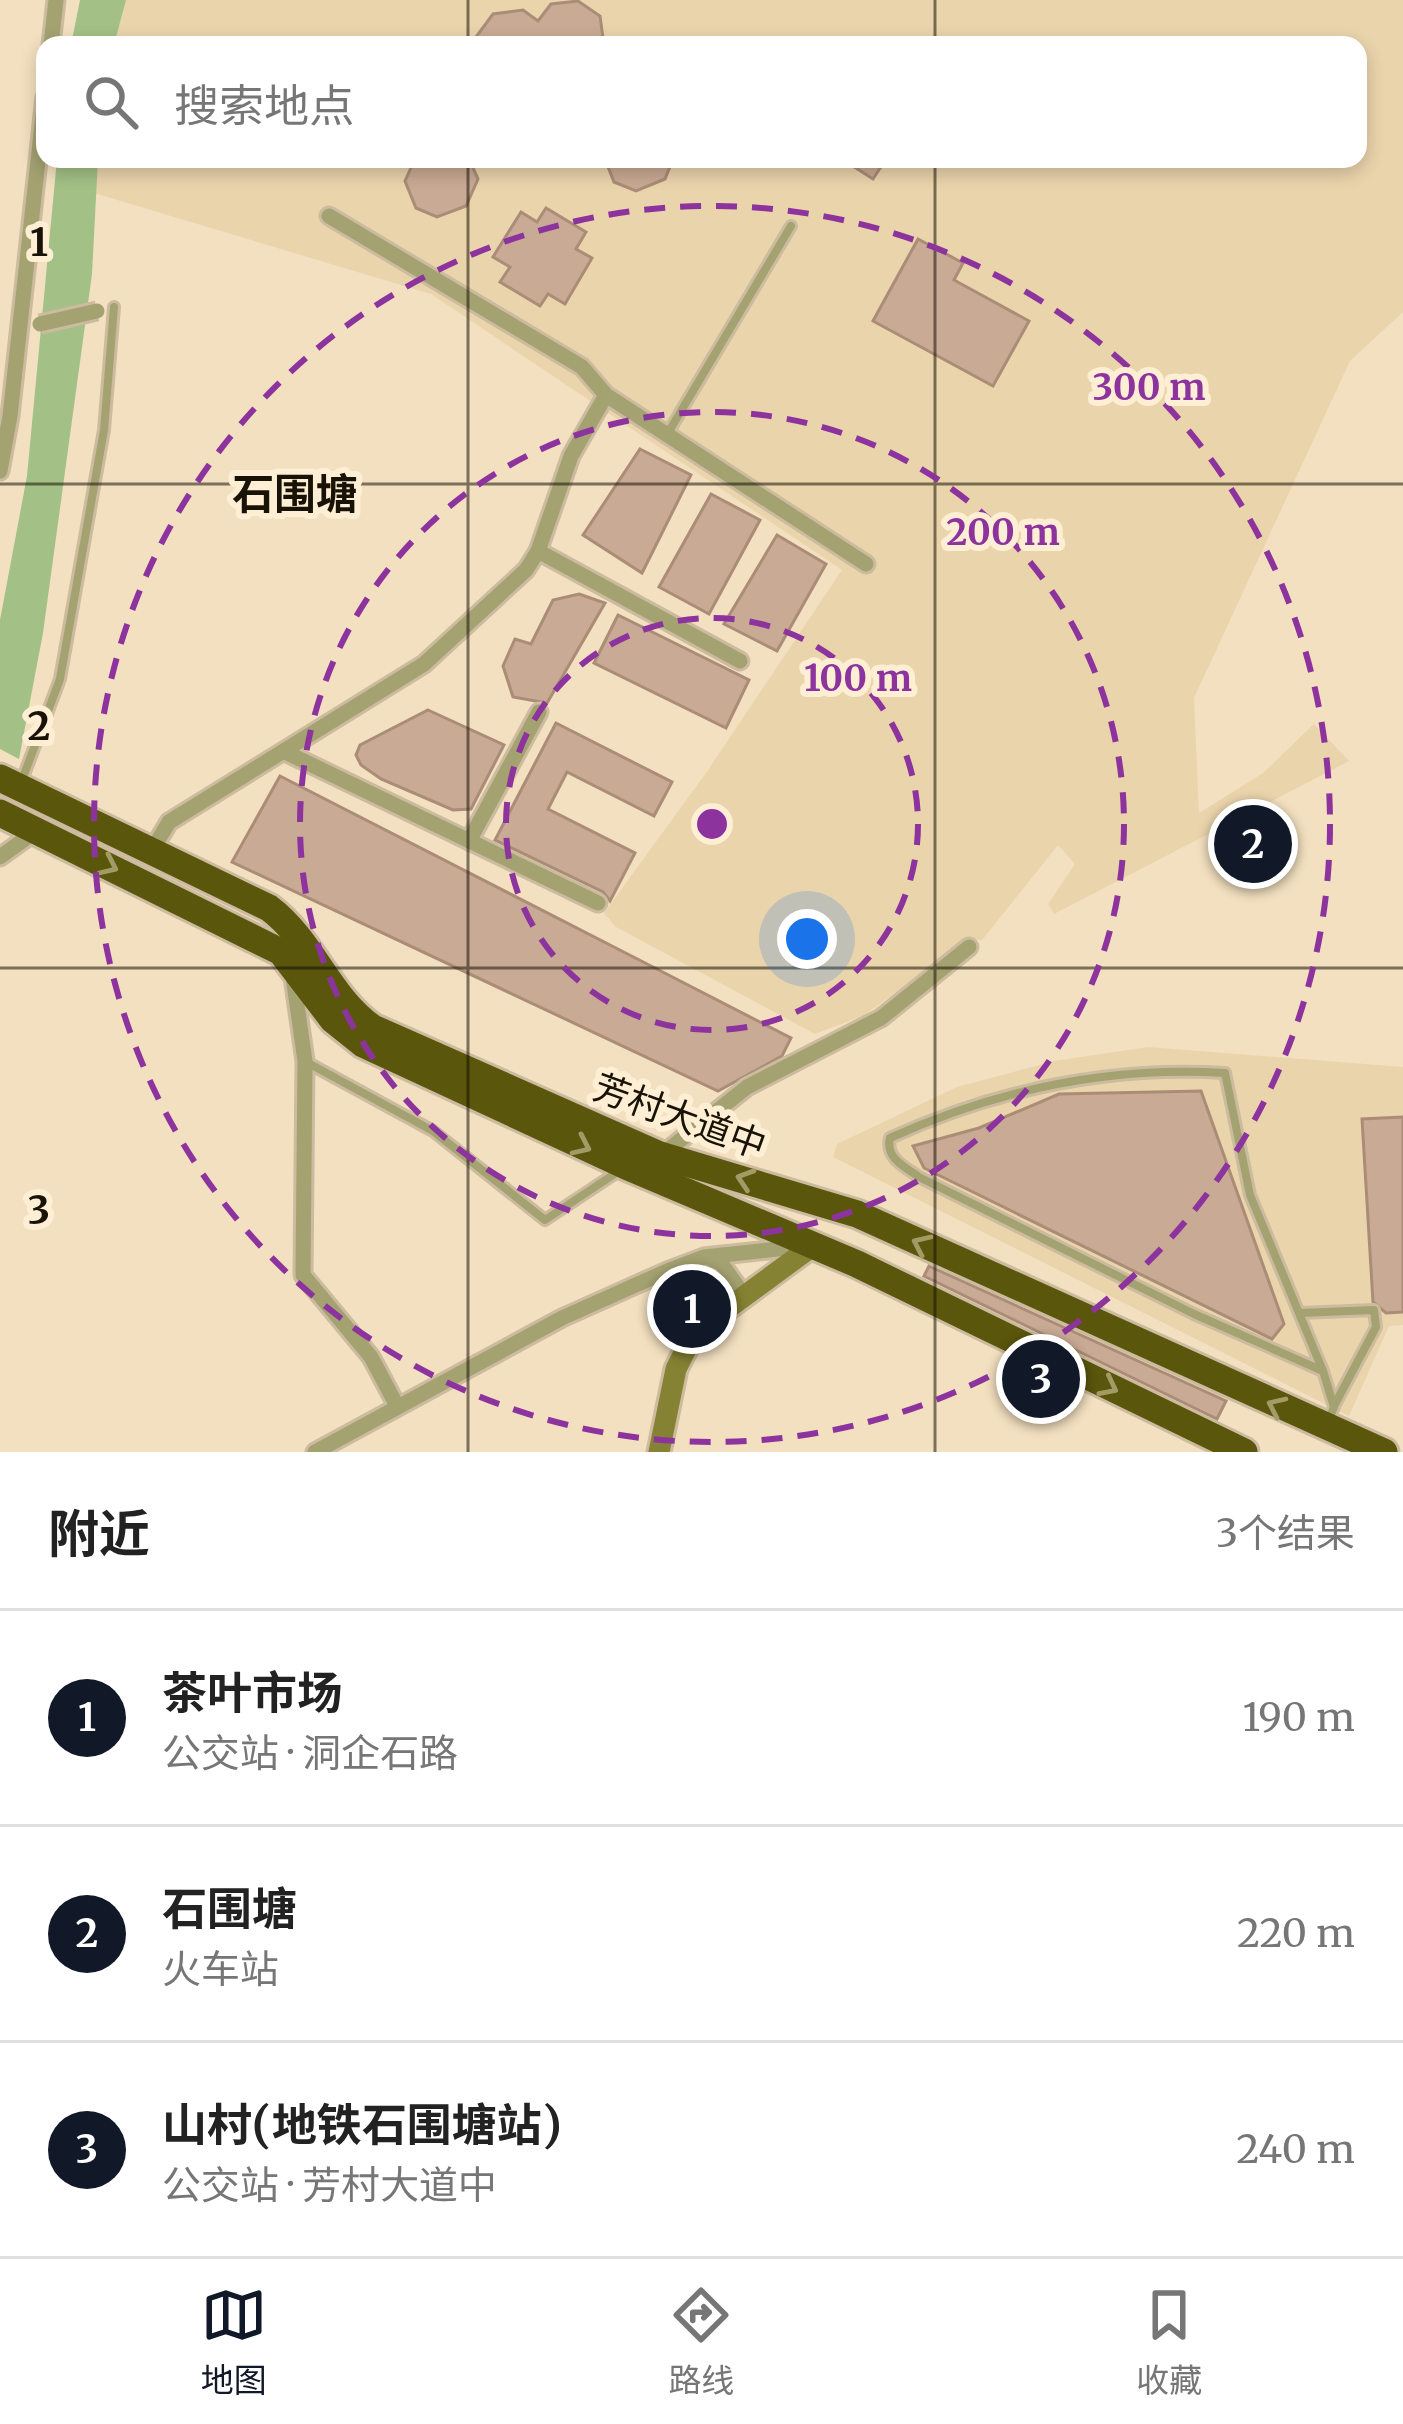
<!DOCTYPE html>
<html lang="zh">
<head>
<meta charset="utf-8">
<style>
  :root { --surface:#fff; --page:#f6f6f6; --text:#222; --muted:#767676; --line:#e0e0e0; --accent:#111827 }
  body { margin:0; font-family:Merriweather,"Noto Sans SC",serif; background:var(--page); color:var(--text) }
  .you { position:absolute; left:807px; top:939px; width:42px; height:42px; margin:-30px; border:9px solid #fff; border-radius:50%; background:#1a73e8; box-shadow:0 0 0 18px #1a73e833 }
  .badge { display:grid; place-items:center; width:78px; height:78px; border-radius:50%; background:var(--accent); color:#fff; font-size:39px; font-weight:700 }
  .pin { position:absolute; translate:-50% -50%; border:6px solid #fff; box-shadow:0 3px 12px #0006 }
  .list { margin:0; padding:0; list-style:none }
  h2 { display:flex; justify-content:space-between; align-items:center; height:156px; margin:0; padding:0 48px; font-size:51px }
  h2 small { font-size:39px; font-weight:400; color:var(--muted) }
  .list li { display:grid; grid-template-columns:78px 1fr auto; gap:36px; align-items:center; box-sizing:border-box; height:216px; padding:0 48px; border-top:3px solid var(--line) }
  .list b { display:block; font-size:45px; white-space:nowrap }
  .list p { margin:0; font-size:39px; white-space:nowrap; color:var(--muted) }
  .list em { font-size:39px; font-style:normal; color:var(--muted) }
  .icon { flex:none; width:66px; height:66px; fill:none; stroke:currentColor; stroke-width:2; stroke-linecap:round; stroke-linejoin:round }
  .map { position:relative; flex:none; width:1403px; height:1452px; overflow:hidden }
  .search { position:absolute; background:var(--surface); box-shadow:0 6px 18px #0003; left:36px; right:36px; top:36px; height:132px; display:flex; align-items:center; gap:30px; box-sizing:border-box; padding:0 42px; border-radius:24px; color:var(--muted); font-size:45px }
  .sheet { height:804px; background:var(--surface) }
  nav { display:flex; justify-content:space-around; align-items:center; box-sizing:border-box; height:168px; border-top:3px solid var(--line); background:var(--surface); font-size:33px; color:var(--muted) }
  nav a { display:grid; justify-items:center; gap:6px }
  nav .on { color:var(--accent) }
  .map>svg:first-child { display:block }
</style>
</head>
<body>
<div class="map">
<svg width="1403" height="1452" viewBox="0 0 1403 1452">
  <rect width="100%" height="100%" fill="#f3e0c0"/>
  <!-- built -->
  <g fill="#ead4ac">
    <path d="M126,0H1403V312L1350,361L1194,698L1199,813L1263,773L1314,724L1349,761L1054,914L1048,904L1075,864L1058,845L982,940H968L863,1016L815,1034L616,927L604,913L706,773L842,570L431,294L94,193L98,159H1358V45H114Z"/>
    <path d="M1148,1047L1403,1067V1325L1389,1326L1349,1416L833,1157L837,1144L957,1087L1054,1061Z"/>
  </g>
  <!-- water -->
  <g fill="#a3c186">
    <path d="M80,0H126L114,45H71Z"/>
    <path d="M57,159H98L92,274L43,633L19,759L0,749V620L27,476Z"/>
  </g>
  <!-- building -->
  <g fill="#c9aa94" stroke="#ab8d77" stroke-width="3">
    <path d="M578,1L600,16L604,45H477L476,37L493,14L523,10L538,21L551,4Z"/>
    <path d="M415,159H469L478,179L466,206L437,217L416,208L405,181Z"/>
    <path d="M605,159H673L665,179L636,191L614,182Z"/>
    <path d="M842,159H886L873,179Z"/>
    <path d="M546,208L586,232L576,249L592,258L565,304L548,294L540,306L500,282L510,267L493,257L521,212L537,222Z"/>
    <path d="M918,239L963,263L954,280L1029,321L993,386L873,321Z"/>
    <path d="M640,449L691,475L642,573L583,535Z"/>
    <path d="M711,494L760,520L709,614L659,587Z"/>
    <path d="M777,535L826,564L777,651L724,624Z"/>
    <path d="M579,594L605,603L547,703L513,697L503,666L515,639L531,644L553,600Z"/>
    <path d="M618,615L749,680L726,728L594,663Z"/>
    <path d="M428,710L504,745L471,809L453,810L381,779L361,765L356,755L360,745Z"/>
    <path d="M556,723L672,782L654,816L567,772L548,809L635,853L610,901L603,892L495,840Z"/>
    <path d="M280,776L653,967L791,1038L782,1056L718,1091L232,862Z"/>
    <path d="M1201,1091L1284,1324L1272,1339L924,1168L913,1146L979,1128L1059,1094Z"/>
    <path d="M1403,1117V1312L1386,1313L1373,1302L1362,1119Z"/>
    <path d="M929,1266L1226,1401L1217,1419L924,1276Z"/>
  </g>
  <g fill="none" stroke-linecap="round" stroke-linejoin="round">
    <defs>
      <g id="lane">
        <path d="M668,433L791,226"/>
        <path d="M22,780L60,679L104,430L114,307"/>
        <path d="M308,1063L433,1131L545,1220L619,1171"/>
        <path d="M1300,1313L1374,1310L1376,1327L1335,1404"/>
        <path d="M1323,1371L1194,1314L919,1177C905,1167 885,1158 890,1138C996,1090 1108,1066 1225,1073L1250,1195L1323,1371L1334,1407L1328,1422"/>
      </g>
      <g id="street">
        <path d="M51,45L56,0"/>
        <path d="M329,216L582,367L606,395L866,564"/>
        <path d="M0,471L10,416L45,97"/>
        <path d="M538,551L740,661"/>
        <path d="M285,752L598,903"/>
        <path d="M469,841L539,712"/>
        <path d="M151,852L169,822L424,664L526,570L538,551L571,456L606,395"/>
        <path d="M0,857L36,831"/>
        <path d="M293,977L305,1061L303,1275L371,1357L397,1406"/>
        <path d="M663,1154L747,1087L881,1018L969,947"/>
        <path d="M707,1257L721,1263L743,1294"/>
        <path d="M315,1452L562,1318L667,1271L704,1257L805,1246"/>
      </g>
      <path id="secondary" d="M659,1452L676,1369L694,1333L814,1245"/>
      <g id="highway">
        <path d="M0,778L269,908C313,941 328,997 373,1028L660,1155L857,1214L1384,1452"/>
        <path d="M0,813L281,952L333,1020L363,1044L626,1166L857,1264L1244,1452"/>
      </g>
    </defs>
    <!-- lane casing -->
    <use href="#lane" stroke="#ccbb9f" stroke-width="14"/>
    <!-- street casing -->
    <use href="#street" stroke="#ccbb9f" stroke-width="21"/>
    <!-- secondary casing -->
    <use href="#secondary" stroke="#ccbb9f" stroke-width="27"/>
    <!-- highway casing -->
    <use href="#highway" stroke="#ccbb9f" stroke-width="33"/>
    <!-- lane -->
    <use href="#lane" stroke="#a4a271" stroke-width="8"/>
    <!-- street -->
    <use href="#street" stroke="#a4a271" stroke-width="15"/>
    <!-- secondary -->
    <use href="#secondary" stroke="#868233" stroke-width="21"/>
    <!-- highway -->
    <use href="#highway" stroke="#5a560c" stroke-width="27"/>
    <defs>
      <path id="street-bridge" d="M40,324L97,311"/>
    </defs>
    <!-- street-bridge casing -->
    <use href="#street-bridge" stroke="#ccbb9f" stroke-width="21" stroke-linecap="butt"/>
    <!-- street-bridge -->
    <use href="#street-bridge" stroke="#a4a271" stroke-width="15"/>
  </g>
  <!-- one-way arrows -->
  <defs><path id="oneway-chevron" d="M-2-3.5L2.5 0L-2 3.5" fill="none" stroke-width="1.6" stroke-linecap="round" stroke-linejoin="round" transform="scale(3)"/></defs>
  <g stroke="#a39a66">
    <use href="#oneway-chevron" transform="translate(109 866) rotate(25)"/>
    <use href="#oneway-chevron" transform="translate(582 1146) rotate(25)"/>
    <use href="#oneway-chevron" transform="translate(745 1179) rotate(-162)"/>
    <use href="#oneway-chevron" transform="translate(921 1244) rotate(-155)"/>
    <use href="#oneway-chevron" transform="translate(1109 1387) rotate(27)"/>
    <use href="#oneway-chevron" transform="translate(1276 1406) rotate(-155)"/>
  </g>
  <!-- grid -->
  <path fill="none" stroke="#191307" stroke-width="3" stroke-opacity="0.55" d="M468,0V45M935,0V45M468,159V1452M935,159V1452M0,484H1403M0,968H1403"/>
  <!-- distance rings -->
  <g fill="none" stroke="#8d339e" stroke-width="6" stroke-dasharray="21 15">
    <circle cx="712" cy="824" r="206"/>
    <circle cx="712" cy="824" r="412"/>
    <circle cx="712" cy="824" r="618"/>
  </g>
  <g text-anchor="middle" stroke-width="12" stroke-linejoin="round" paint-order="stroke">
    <!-- street labels -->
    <g font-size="36" fill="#191307" stroke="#fdeed4">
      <text transform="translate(680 1116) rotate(20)" y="13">芳村大道中</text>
    </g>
    <!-- quarter labels -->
    <g font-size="42" font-weight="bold" fill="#191307" stroke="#fdeed4">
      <text x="295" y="509">石围塘</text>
    </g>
  </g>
  <g font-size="39" text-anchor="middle" font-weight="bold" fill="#191307" stroke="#fdeed4" stroke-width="12" stroke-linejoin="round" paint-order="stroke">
    <text x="39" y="256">1</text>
    <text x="39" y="740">2</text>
    <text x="39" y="1224">3</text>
  </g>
  <circle cx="712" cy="824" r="18" fill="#8d339e" stroke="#fdeed4" stroke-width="6"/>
  <g font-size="36" text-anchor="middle" font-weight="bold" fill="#8d339e" stroke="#fdeed4" stroke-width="12" stroke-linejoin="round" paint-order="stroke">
    <text x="1149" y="400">300 m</text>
    <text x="1003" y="545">200 m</text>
    <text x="858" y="691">100 m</text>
  </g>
</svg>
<div class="you"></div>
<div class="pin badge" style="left:692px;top:1309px">1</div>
<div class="pin badge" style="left:1253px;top:844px">2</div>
<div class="pin badge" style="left:1041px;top:1379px">3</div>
<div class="search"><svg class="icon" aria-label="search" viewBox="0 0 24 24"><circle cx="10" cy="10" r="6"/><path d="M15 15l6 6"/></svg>搜索地点</div>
</div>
<section class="sheet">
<h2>附近<small>3个结果</small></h2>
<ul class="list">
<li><span class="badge">1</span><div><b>茶叶市场</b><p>公交站 · 洞企石路</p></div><em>190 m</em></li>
<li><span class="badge">2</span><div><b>石围塘</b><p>火车站</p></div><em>220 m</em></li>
<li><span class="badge">3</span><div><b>山村(地铁石围塘站)</b><p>公交站 · 芳村大道中</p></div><em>240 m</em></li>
</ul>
</section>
<nav>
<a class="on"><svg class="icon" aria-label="map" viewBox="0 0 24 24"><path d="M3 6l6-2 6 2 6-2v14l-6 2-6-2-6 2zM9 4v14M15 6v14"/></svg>地图</a>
<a><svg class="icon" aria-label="directions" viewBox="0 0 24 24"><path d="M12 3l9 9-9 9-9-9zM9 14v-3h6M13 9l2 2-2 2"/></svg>路线</a>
<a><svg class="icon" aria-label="saved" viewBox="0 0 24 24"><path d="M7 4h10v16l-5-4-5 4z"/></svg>收藏</a>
</nav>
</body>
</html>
